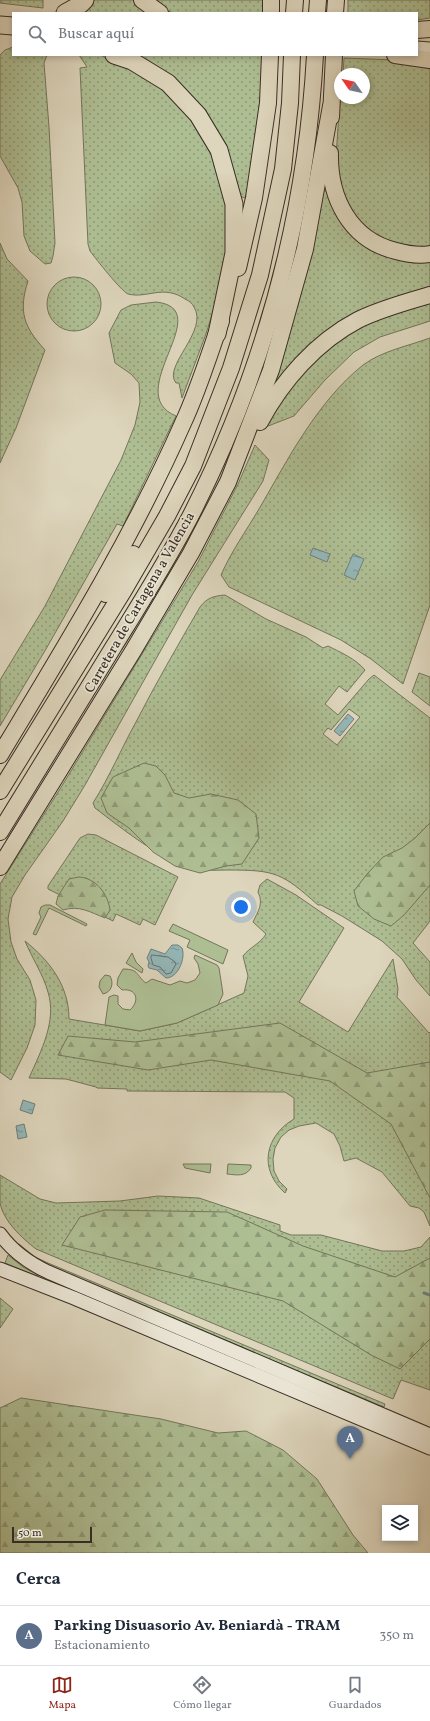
<!DOCTYPE html>
<html lang="es">
<head>
<meta charset="utf-8">
<style>
  :root { --surface:#fff; --page:#f6f6f7; --text:#1f2937; --muted:#747a83; --line:#e0e1e3; --accent:#8f2418 }
  body { margin:0; font-family:Vollkorn,serif; background:var(--page); color:var(--text) }
  .controls { position:absolute; right:12px; bottom:12px; display:grid; overflow:hidden; border-radius:0px; box-shadow:0 2px 6px #0003 }
  .controls button { width:36px; height:36px; display:grid; place-items:center; padding:0; border:0; border-bottom:1px solid var(--line); background:var(--surface); color:var(--text); font:20px sans-serif }
  .compass { position:absolute; left:334px; top:68px; width:36px; height:36px; border-radius:50%; background:var(--surface); box-shadow:0 2px 6px #0003; rotate:304deg }
  .scale { position:absolute; left:12px; bottom:10px; width:80px; box-sizing:border-box; padding-left:4px; border:2px solid #392e25; border-top:0; font-size:11px; line-height:14px; white-space:nowrap; color:#392e25; -webkit-text-stroke:3px #e9e4d3; paint-order:stroke }
  .you { position:absolute; left:241px; top:907px; width:14px; height:14px; margin:-10px; border:3px solid #fff; border-radius:50%; background:#1a73e8; box-shadow:0 0 0 6px #1a73e833 }
  .badge { display:grid; place-items:center; width:26px; height:26px; border-radius:50%; background:var(--accent); color:#fff; font-size:13px; font-weight:700 }
  .pin { position:absolute; translate:-50% -33px; filter:drop-shadow(0 1px 2px #0008) }
  .pin::after { content:''; position:absolute; top:21px; width:14px; height:12px; background:inherit; clip-path:polygon(0 0,100% 0,50% 100%) }
  .list { margin:0; padding:0; list-style:none }
  h2 { display:flex; justify-content:space-between; align-items:center; height:52px; margin:0; padding:0 16px; font-size:17px }
  h2 small { font-size:13px; font-weight:400; color:var(--muted) }
  .list li { display:grid; grid-template-columns:26px 1fr auto; gap:12px; align-items:center; box-sizing:border-box; height:60px; padding:0 16px; border-top:1px solid var(--line) }
  .list b { display:block; font-size:15px; white-space:nowrap }
  .list p { margin:0; font-size:13px; white-space:nowrap; color:var(--muted) }
  .list em { font-size:13px; font-style:normal; color:var(--muted) }
  .icon { flex:none; width:22px; height:22px; fill:none; stroke:currentColor; stroke-width:2; stroke-linecap:round; stroke-linejoin:round }
  .map { position:relative; flex:none; width:430px; height:1553px; overflow:hidden }
  .search { position:absolute; background:var(--surface); box-shadow:0 2px 6px #0003; left:12px; right:12px; top:12px; height:44px; display:flex; align-items:center; gap:10px; box-sizing:border-box; padding:0 14px; border-radius:0px; color:var(--muted); font-size:15px }
  .sheet { height:112px; background:var(--surface) }
  nav { display:flex; justify-content:space-around; align-items:center; box-sizing:border-box; height:56px; border-top:1px solid var(--line); background:var(--surface); font-size:11px; color:var(--muted) }
  nav a { display:grid; justify-items:center; gap:2px }
  nav .on { color:var(--accent) }
  .map>svg:first-child { display:block }
</style>
</head>
<body>
<div class="map">
<svg width="430" height="1553" viewBox="0 0 430 1553">
  <defs>
    <pattern id="grass-dots" width="8" height="8" patternUnits="userSpaceOnUse"><rect width="8" height="8" fill="#aebe93"/><path d="M2 2h.1M6 6h.1" fill="none" stroke="#8f9b78" stroke-width="1.8" stroke-linecap="round"/></pattern>
    <pattern id="forest-firs" width="22" height="20" patternUnits="userSpaceOnUse"><rect width="22" height="20" fill="#aebe93"/><path d="M5 1l3.5 6h-7zM16 11l3.5 6h-7z" fill="#8f9b78"/></pattern>
    <pattern id="water-ripples" width="26" height="14" patternUnits="userSpaceOnUse"><rect width="26" height="14" fill="#94b7b8"/><path d="M2 4q2-2 4 0t4 0M15 11q2-2 4 0t4 0" fill="none" stroke="#7a9595"/></pattern>
  </defs>
  <rect width="100%" height="100%" fill="#ddd5bc"/>
  <filter id="stains"><feTurbulence type="fractalNoise" baseFrequency=".005" numOctaves="4"/><feColorMatrix values="0 0 0 0 .2 0 0 0 0 .09 0 0 0 0 .02 0 0 0 .5 -.17"/></filter>
  <radialGradient id="worn" r=".72"><stop offset=".6" stop-color="#630" stop-opacity="0"/><stop offset="1" stop-color="#630" stop-opacity=".3"/></radialGradient>
  <!-- grass -->
  <g fill="url(#grass-dots)" stroke="#74765c" fill-rule="evenodd">
    <path d="M0,0H43V8L0,3Z"/>
    <path d="M92,0H135L147,13H78Z"/>
    <path d="M152,0H265V13H173L166,10Z"/>
    <path d="M348,0H430V18L417,20V13H348Z"/>
    <path d="M13,47V55H47L44,63L49,127L55,243L53,256L51,263L45,264L30,251L24,236L22,202L18,188L0,156V55L5,50Z"/>
    <path d="M79,55H100L137,72L158,85L181,108L201,131L213,157L227,206L229,234L222,282L206,334L182,398L179,383H176C162,366 209,331 194,307C192,303 189,301 185,299C163,284 147,299 128,294C121,291 96,259 90,251L88,244L80,68L87,67Z"/>
    <path d="M133,55H264L254,164L245,198L239,196L222,142Z"/>
    <path d="M344,58L395,60L430,69V248L390,245L364,229L345,206L336,157L340,98H364V74H343Z"/>
    <path d="M322,191H328L378,253L413,263L430,261V289L379,306L277,383L272,381Z"/>
    <path d="M0,243L7,259L28,281C18,312 24,327 45,350L16,428L0,463Z"/>
    <circle cx="74" cy="304" r="27"/>
    <path d="M156,302C219,309 120,393 176,416L123,526L117,524L46,649L0,726V680L45,606L121,460L135,425L140,402L139,383L131,374L115,363L109,333L121,310L131,305Z"/>
    <path d="M430,302V321L380,337L354,352L325,380L294,416L263,428L299,375L330,347L362,325L391,313Z"/>
    <path d="M430,338V605L403,684L371,659L341,640L229,587L221,575C231,552 246,531 259,509C288,459 317,402 363,365C382,351 408,346 430,338Z"/>
    <path d="M255,445L269,460L263,481L192,595L85,785L63,821L25,875L12,897L8,919L11,942L17,959L30,980L36,1000L35,1025L27,1048L11,1080L0,1072V884L60,789L198,562L238,484Z"/>
    <path d="M225,595L266,619L306,637L323,648L328,646C340,652 356,659 365,670L347,692L339,686L325,704L338,715L369,679L374,675L430,718V921L413,943L430,962V996L416,980L402,959L382,941L342,916L321,905H318C282,873 276,870 228,870C218,870 207,871 197,869C167,865 120,827 95,808L93,803C110,776 121,749 136,722C156,683 178,645 200,607C207,598 213,596 225,595ZM349,709L360,717L337,745L323,734L328,728L331,730Z"/>
    <path d="M419,673L430,677V706L412,692Z"/>
    <path d="M88,834L96,835L178,877L155,925L143,919L140,925L116,914L113,921L48,889V886L80,838Z"/>
    <path d="M267,879L296,895L344,928L299,1002L348,1032L393,959L398,989L397,997L429,1033L430,1032V1226L424,1212L419,1208L410,1206L382,1172L356,1158L344,1161L340,1146L334,1134L316,1123L299,1126L289,1130L281,1137L275,1148L273,1159L274,1171L279,1181L287,1189L285,1193C258,1169 265,1136 294,1119V1098L285,1092L127,1091V1089L97,1088L96,1087L66,1079L29,1078C41,1051 57,1021 48,992C43,974 32,958 25,941C50,961 69,986 69,1019L140,1031L177,1023L244,993L248,976L243,956C250,947 260,944 266,934L253,922C258,911 264,904 258,892L260,885Z"/>
    <path d="M0,1175L40,1199L56,1203L120,1201L158,1196L199,1198L280,1225V1231L291,1235H321L382,1251H404L421,1247L430,1237V1390L401,1380L393,1399L36,1249C22,1238 4,1222 0,1203C0,1195 0,1184 0,1175Z"/>
    <path d="M19,1244L35,1257L48,1263L385,1404L384,1407L47,1266L17,1247Z"/>
    <path d="M0,1298L13,1309L0,1328Z"/>
  </g>
  <!-- forest -->
  <g fill="url(#forest-firs)" stroke="#74765c">
    <path d="M144,763L156,766L165,775L174,793L189,798L211,794L238,800L256,814L259,838L242,864L226,866L200,873L175,866L153,852L129,828L107,813L101,798L113,777Z"/>
    <path d="M430,823V885L404,915L391,926L374,919L358,906L354,891L367,874L383,857L402,848L415,838Z"/>
    <path d="M79,877C96,878 108,894 110,910L105,918C90,912 79,905 63,910L56,904L58,896L69,879Z"/>
    <path d="M280,1023L367,1073L430,1062V1198L391,1124L330,1081L211,1060L148,1070L58,1055L68,1036L135,1042Z"/>
    <path d="M105,1210L227,1212L303,1246L395,1277L430,1258V1339L400,1369L371,1355L283,1301L62,1245L80,1217Z"/>
    <path d="M21,1398L161,1419L218,1433L246,1431L283,1450L317,1479L353,1535L368,1553H0V1408Z"/>
  </g>
  <!-- green -->
  <g fill="#aebe93" stroke="#74765c">
    <path d="M45,905H50L87,924L86,926L49,908L36,935L33,934L41,917L39,913L41,907Z"/>
    <path d="M173,924L228,950L223,964L187,947L190,940L169,931Z"/>
    <path d="M132,953L136,962L143,969L142,973L126,963Z"/>
    <path d="M195,955L217,965L219,968L223,994L218,1005L177,1023L140,1031L105,1025L109,997L114,995L118,996V1004L123,1009L130,1010C140,1001 137,988 122,990L117,985L118,978L123,969C140,969 136,976 146,983L152,979L170,985L180,981L187,983L195,980L200,973L198,964L194,958Z"/>
    <path d="M105,975L110,976C114,983 112,992 103,994L99,987L100,981Z"/>
    <path d="M183,1164H211L210,1173L185,1168Z"/>
    <path d="M228,1164L251,1165V1168C245,1177 237,1175 227,1174Z"/>
    <path d="M8,1255L23,1267L38,1275L37,1276L5,1263Z"/>
  </g>
  <!-- water -->
  <g fill="url(#water-ripples)" stroke="#70807d">
    <path d="M313,548L330,554L327,562L310,555Z"/>
    <path d="M353,554L364,559L355,580L344,575Z"/>
    <path d="M348,714L354,719L340,736L334,731Z"/>
    <path d="M172,945H178L182,948C186,958 178,978 166,978L157,970L149,968L148,966L149,962L147,958L151,949L165,954Z"/>
    <path d="M23,1100L35,1104L32,1114L20,1110Z"/>
    <path d="M24,1124L27,1137L18,1139L16,1126Z"/>
  </g>
  <g fill="none" stroke-linecap="round" stroke-linejoin="round">
    <!-- shore -->
    <path stroke="#66726e" stroke-width="1" d="M152,955L168,957L175,962L176,964L171,973L166,974L160,967L153,965L151,958Z"/>
    <!-- stream -->
    <path stroke="#70807d" stroke-width="3" d="M424,1293L430,1295"/>
    <defs>
      <g id="secondary">
        <path d="M417,48L430,49"/>
        <path d="M0,1234C13,1252 29,1263 48,1272L430,1435"/>
        <path d="M0,1269L74,1298L430,1448"/>
      </g>
      <g id="trunk">
        <path d="M142,0L160,13"/>
        <path d="M271,13V0"/>
        <path d="M294,13L295,0"/>
        <path d="M317,13L318,0"/>
        <path d="M335,13L336,0"/>
        <path d="M417,30L430,29"/>
        <path d="M395,55L430,60"/>
        <path d="M331,117L334,55"/>
        <path d="M330,153C329,198 350,240 396,251C407,254 419,256 430,254"/>
        <path d="M238,268L254,198L268,103L270,55"/>
        <path d="M260,422C282,381 316,342 358,320C380,309 406,302 430,295"/>
        <path d="M106,594L133,554"/>
        <path d="M0,755C65,647 132,539 183,423C198,391 209,355 221,321"/>
        <path d="M0,791L124,590L167,516L193,466L231,368L260,275L283,169L290,103L292,55"/>
        <path d="M0,832C38,770 76,708 114,646C140,604 167,561 190,517C264,372 306,218 315,55"/>
        <path d="M0,867L133,651L191,553L228,482L271,370L305,249L331,106"/>
      </g>
      <g id="motorway">
        <path d="M65,13L81,4L85,0"/>
        <path d="M0,25L13,26"/>
        <path d="M114,55L132,61L168,83L198,115L219,150L234,204V253L217,334"/>
      </g>
    </defs>
    <!-- secondary casing -->
    <use href="#secondary" stroke="#392e25" stroke-width="15"/>
    <!-- trunk casing -->
    <use href="#trunk" stroke="#392e25" stroke-width="18"/>
    <!-- motorway casing -->
    <use href="#motorway" stroke="#392e25" stroke-width="19"/>
    <!-- secondary -->
    <use href="#secondary" stroke="#e9e4d3" stroke-width="13"/>
    <!-- trunk -->
    <use href="#trunk" stroke="#ddd5bc" stroke-width="16"/>
    <!-- motorway -->
    <use href="#motorway" stroke="#ddd5bc" stroke-width="17"/>
  </g>
  <g text-anchor="middle" stroke-width="3.5" stroke-linejoin="round" paint-order="stroke">
    <!-- street labels -->
    <g font-size="14" fill="#392e25" stroke="#e9e4d3">
      <text transform="translate(139 602) rotate(-60)" y="5">Carretera de Cartagena a Valencia</text>
    </g>
  </g>
  <rect width="100%" height="100%" filter="url(#stains)"/>
  <rect width="100%" height="100%" fill="url(#worn)"/>
</svg>
<div class="controls">
<button><svg class="icon" aria-label="layers" viewBox="0 0 24 24"><path d="M12 4l9 5-9 5-9-5zM3 14l9 5 9-5"/></svg></button>
</div>
<svg class="compass" viewBox="-18 -18 36 36"><path d="M0-13l5 13h-10z" fill="#e53935"/><path d="M0 13l5-13h-10z" fill="#747a83"/></svg>
<div class="scale">50 m</div>
<div class="you"></div>
<div class="pin badge" style="left:350px;top:1459px;background:#5c6f8a">A</div>
<div class="search"><svg class="icon" aria-label="search" viewBox="0 0 24 24"><circle cx="10" cy="10" r="6"/><path d="M15 15l6 6"/></svg>Buscar aquí</div>
</div>
<section class="sheet">
<h2>Cerca<small></small></h2>
<ul class="list">
<li><span class="badge" style="background:#5c6f8a">A</span><div><b>Parking Disuasorio Av. Beniardà - TRAM</b><p>Estacionamiento</p></div><em>350 m</em></li>
</ul>
</section>
<nav>
<a class="on"><svg class="icon" aria-label="map" viewBox="0 0 24 24"><path d="M3 6l6-2 6 2 6-2v14l-6 2-6-2-6 2zM9 4v14M15 6v14"/></svg>Mapa</a>
<a><svg class="icon" aria-label="directions" viewBox="0 0 24 24"><path d="M12 3l9 9-9 9-9-9zM9 14v-3h6M13 9l2 2-2 2"/></svg>Cómo llegar</a>
<a><svg class="icon" aria-label="saved" viewBox="0 0 24 24"><path d="M7 4h10v16l-5-4-5 4z"/></svg>Guardados</a>
</nav>
</body>
</html>
